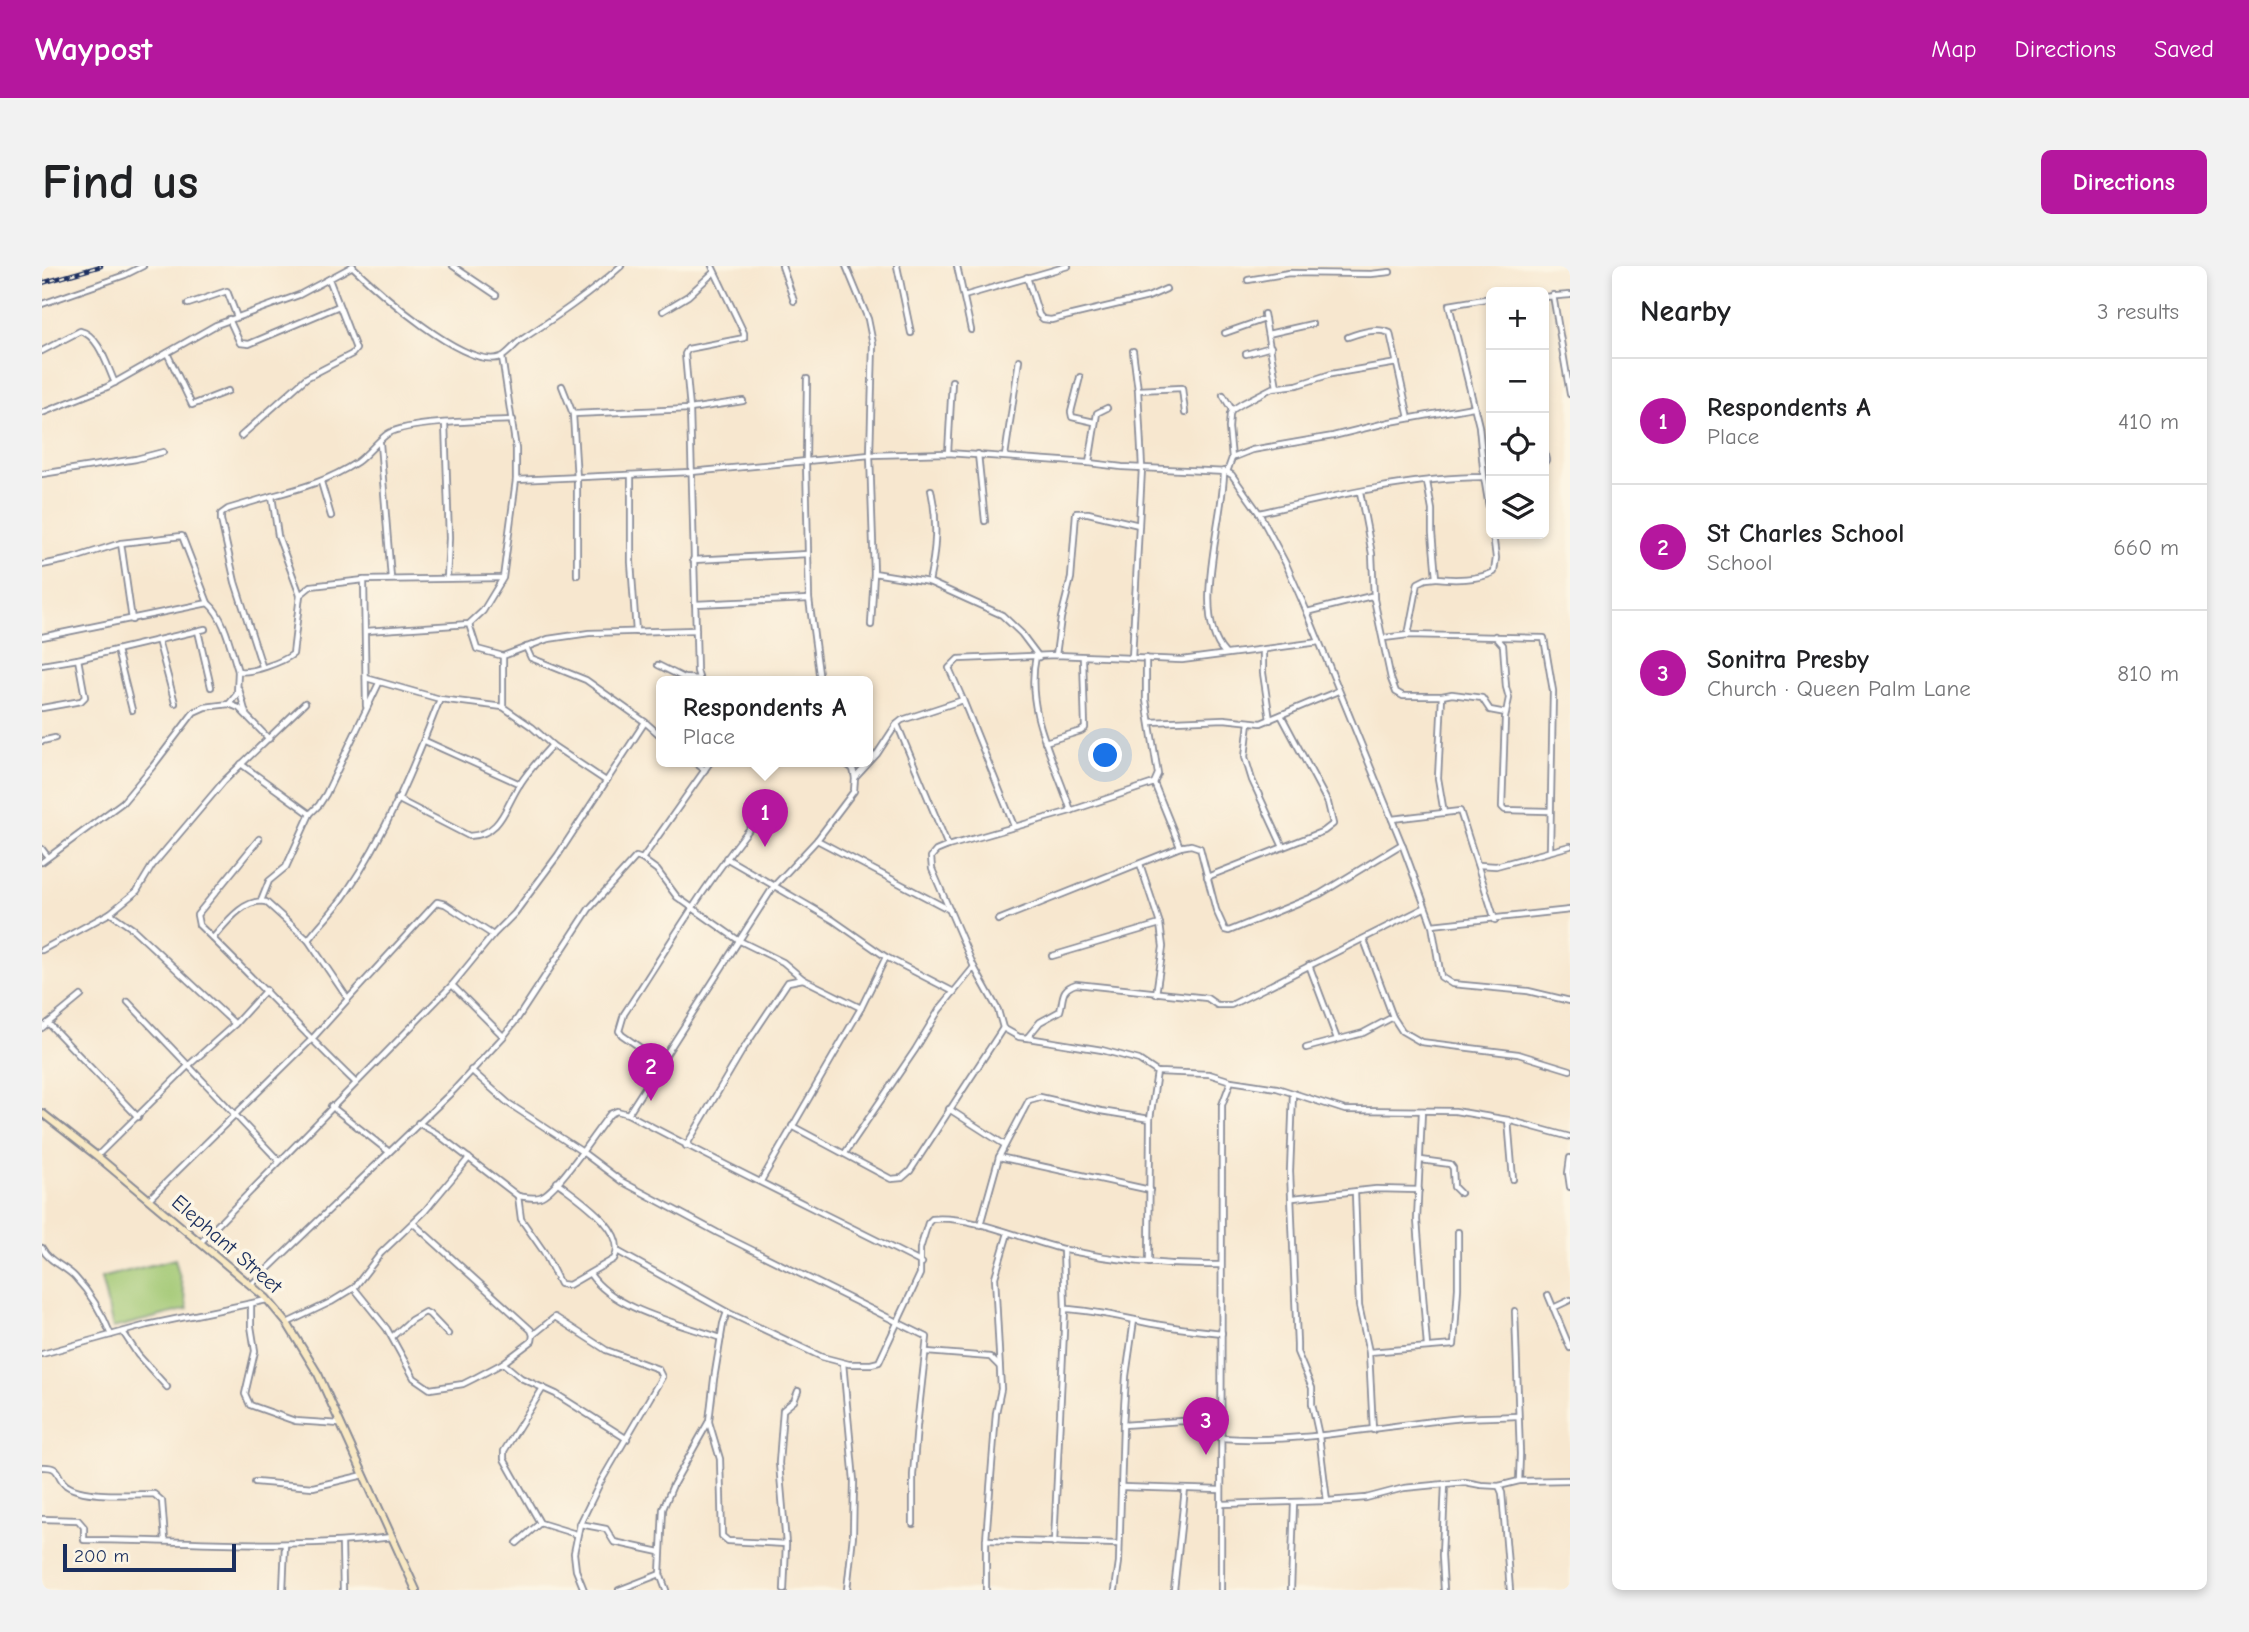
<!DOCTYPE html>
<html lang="en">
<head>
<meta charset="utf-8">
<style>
  :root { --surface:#fff; --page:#f2f2f2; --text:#202124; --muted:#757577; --line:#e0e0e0; --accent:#b5179e }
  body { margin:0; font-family:"Comic Neue",sans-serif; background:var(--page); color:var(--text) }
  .controls { position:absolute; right:21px; top:21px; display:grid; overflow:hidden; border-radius:10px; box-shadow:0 4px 10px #0003 }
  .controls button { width:63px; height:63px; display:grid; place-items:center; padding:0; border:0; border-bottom:2px solid var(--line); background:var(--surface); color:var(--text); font:35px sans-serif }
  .scale { position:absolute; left:21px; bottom:18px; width:173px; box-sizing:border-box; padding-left:7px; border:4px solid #1b2f5e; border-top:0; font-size:19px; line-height:24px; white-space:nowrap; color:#1b2f5e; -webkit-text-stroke:5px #fcf5e5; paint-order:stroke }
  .you { position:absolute; left:1064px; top:490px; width:24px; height:24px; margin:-18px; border:5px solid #fff; border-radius:50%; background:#1a73e8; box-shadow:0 0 0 10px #1a73e833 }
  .badge { display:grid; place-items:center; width:46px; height:46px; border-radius:50%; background:var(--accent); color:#fff; font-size:23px; font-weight:700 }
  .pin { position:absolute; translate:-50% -58px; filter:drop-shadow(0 2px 4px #0008) }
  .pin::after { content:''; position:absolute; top:37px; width:24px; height:21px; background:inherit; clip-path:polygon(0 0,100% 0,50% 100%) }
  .popup { position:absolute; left:614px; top:410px; width:217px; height:91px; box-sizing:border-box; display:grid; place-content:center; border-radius:10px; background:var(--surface); filter:drop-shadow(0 2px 5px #0005); font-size:23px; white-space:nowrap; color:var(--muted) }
  .popup b { font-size:26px; color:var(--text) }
  .popup::after { content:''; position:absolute; left:50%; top:100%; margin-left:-14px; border:14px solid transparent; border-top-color:var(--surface) }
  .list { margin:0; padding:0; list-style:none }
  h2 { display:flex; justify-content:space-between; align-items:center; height:91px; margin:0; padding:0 28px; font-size:30px }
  h2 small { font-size:23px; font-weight:400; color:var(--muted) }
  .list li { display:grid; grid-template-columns:46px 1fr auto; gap:21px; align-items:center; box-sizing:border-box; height:126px; padding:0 28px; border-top:2px solid var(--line) }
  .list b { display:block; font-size:26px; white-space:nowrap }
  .list p { margin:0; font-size:23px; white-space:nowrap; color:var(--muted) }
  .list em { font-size:23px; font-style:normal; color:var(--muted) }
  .icon { flex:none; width:38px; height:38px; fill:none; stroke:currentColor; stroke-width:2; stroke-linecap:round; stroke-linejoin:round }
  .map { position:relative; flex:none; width:1528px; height:1324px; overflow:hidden; border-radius:10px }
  header { display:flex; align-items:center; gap:42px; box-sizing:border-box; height:98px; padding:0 35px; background:var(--accent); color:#fff }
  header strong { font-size:33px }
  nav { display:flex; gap:38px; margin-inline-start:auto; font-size:24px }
  .intro { display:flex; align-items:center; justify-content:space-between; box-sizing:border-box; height:168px; padding:0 42px }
  h1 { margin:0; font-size:49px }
  .button { padding:18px 32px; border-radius:10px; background:var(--accent); color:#fff; font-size:24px; font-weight:700 }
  main { display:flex; gap:42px; padding:0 42px }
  aside { flex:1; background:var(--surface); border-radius:10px; box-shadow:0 4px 10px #0003 }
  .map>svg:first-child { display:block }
</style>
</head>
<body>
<header>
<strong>Waypost</strong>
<nav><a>Map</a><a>Directions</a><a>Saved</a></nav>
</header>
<div class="intro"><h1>Find us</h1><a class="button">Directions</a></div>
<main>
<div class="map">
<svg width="1528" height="1324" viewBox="0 0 1528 1324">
  <rect width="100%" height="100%" fill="#fcf5e5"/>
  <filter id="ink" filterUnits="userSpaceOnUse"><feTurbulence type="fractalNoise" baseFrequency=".0143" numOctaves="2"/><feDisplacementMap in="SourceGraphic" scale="14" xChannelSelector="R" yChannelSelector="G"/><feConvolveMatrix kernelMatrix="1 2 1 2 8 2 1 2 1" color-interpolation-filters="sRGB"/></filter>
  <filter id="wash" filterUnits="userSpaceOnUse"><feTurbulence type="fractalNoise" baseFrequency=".00686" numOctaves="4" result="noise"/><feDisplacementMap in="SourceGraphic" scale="28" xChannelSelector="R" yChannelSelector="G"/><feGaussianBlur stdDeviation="1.57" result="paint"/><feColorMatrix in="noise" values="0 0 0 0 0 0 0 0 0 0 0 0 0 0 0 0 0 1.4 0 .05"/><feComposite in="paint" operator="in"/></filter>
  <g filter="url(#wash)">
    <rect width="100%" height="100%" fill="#f7e7cf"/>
    <!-- pitch -->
    <path fill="#a1c873" stroke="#5e7c68" stroke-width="2" d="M133,993L146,1043L71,1062L59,1012Z"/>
  </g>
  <g filter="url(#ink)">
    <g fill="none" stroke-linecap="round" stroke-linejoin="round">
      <defs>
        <g id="minor">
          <path d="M310,0C335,24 424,105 459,91C465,89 473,78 479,74C514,51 548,28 579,0"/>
          <path d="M411,0L454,29"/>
          <path d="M670,0L702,67V72L646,83L643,88L648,143L701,135"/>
          <path d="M740,0L752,35"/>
          <path d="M804,0L826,53L831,78L828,189L832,307L887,316L960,349L979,367L997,391"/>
          <path d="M855,0L869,67"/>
          <path d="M915,0L929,64"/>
          <path d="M985,11L997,49L1001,53L1009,54L1106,31L1124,23"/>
          <path d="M1206,14L1247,7L1329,8L1348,6"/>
          <path d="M1511,29L1528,128"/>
          <path d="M922,30L1026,0"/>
          <path d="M1502,31L1528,29"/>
          <path d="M0,38L83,9L101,0"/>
          <path d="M146,38L185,25L195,51"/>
          <path d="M621,45L646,30L672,6"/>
          <path d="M1222,48L1235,121"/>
          <path d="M187,53L198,77L207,78L297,40"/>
          <path d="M1183,67L1223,53"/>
          <path d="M1226,68L1270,58"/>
          <path d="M1306,71C1319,66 1335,61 1348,67L1367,152"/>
          <path d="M0,85L38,65C57,69 65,100 73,117"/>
          <path d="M125,87L150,139L186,125"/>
          <path d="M1204,88L1229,81"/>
          <path d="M1038,111L1029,146L1030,151L1052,156"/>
          <path d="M765,113L764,195L767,333L778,415"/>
          <path d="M520,120L531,148L535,213V309"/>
          <path d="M1096,124L1140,122L1143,147"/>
          <path d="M1181,129L1190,144"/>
          <path d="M0,147L65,121L174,59L257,29L311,0"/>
          <path d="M531,148L648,143L655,405L658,415"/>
          <path d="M403,157L407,272L405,312"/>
          <path d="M199,170L264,112L310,88L314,83L287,13"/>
          <path d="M338,177L349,312"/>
          <path d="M1502,185L1504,194L1502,197"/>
          <path d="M906,187L910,115"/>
          <path d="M936,188L943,255"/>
          <path d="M963,190L977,94"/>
          <path d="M1190,192L1187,162L1188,148L1190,144L1201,137L1230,122L1255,119L1289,108L1355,97"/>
          <path d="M1047,197L1055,147L1065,142"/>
          <path d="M1182,205C1182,253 1148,350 1183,387"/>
          <path d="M1185,206L1190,192L1210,184L1291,170L1348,156L1431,141"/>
          <path d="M0,208L94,193L121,186"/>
          <path d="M589,210V296L594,366"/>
          <path d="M1442,211L1449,253"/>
          <path d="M474,214L649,206L828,189L906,187L1047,197L1080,201L1185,206L1190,209L1217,247L1244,298L1265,346L1360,578L1390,659L1399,711L1410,718L1486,725L1528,735"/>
          <path d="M279,216L289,250"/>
          <path d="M1318,226L1330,288L1332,332"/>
          <path d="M1217,247C1287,231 1371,211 1442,211L1437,160L1407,39L1449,32"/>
          <path d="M79,277L90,354"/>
          <path d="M651,294L766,288"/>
          <path d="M0,299L29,293L79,277L140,270L166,337C183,351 189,384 196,405C208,408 241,396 251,388L258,329L236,270L230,230C260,222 288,214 315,196C325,189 339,171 347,167C369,155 443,155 471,154"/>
          <path d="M1395,312C1411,314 1437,314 1452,306L1454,292L1451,268"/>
          <path d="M322,314L324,440"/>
          <path d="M887,316C894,284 896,256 889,224"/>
          <path d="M258,329L269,320L322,314L460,312"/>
          <path d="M653,338L767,333"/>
          <path d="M1265,346L1329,330L1332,333L1349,413L1354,426L1361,430H1400"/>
          <path d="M427,358L435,383L461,390"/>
          <path d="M829,359L832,307"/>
          <path d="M156,365L169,421"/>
          <path d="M324,365L427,358L441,345L461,312L474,214V183L460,91"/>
          <path d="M1366,369L1376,317L1384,313L1394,312L1390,267V244L1385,216"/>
          <path d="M1453,370L1461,379L1464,421L1467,432L1463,452L1460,541L1463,544L1507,545"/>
          <path d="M0,371L166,337"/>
          <path d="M1342,372L1366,369L1502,372L1511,425L1508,585"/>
          <path d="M116,374L133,437"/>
          <path d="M484,381L489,392L544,414L603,456"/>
          <path d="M75,384L90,444"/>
          <path d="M1221,384V407L1228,454"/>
          <path d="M1014,389L1019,352L1029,312L1034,247H1046L1097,259"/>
          <path d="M994,390C982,446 1013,494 1029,545"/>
          <path d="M1090,392L1100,202L1096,124L1091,85"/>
          <path d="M1104,392V434L1116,508L1112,517L1138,581L1149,579L1158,582L1174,644L1183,664L1187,665L1278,628L1360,578"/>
          <path d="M0,399L36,393L163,363"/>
          <path d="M616,399L642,412L657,413"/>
          <path d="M220,400L193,316L179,254V248L186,243L230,230"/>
          <path d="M324,412L398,433L461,441L490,461L510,479L564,515"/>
          <path d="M197,423L204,448"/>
          <path d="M921,434L907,402L916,393L1014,389L1140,394L1277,376"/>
          <path d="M187,438L195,428L196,405"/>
          <path d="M461,441V390L506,373L547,367L654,364"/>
          <path d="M0,442L39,435L43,431L36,393"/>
          <path d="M1108,456L1182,453L1219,457L1296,425"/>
          <path d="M1207,456L1203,491L1210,514L1241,581"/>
          <path d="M0,475L13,472"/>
          <path d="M383,475L478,518"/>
          <path d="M1003,476L1039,465L1043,462L1041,392"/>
          <path d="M651,495L663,504"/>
          <path d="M199,498L268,548L277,539L284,528L337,417"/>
          <path d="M813,512L835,488L854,459"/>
          <path d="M1112,517L1025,546L906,580L894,585L889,591L890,603L932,701L956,744L961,762L977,771L985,772L998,756L1018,745C1022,732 1018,723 1034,718L1165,732L1175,739H1189L1382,642"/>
          <path d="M355,533L427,570C460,569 463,540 478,518C487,504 499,491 510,479"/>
          <path d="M1402,547L1396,512L1400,430L1410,428L1440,432L1448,444L1464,447"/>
          <path d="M1350,553L1418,545L1453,654"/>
          <path d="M217,573L155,649L157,659C210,710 260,765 313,816"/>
          <path d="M775,574L908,644"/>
          <path d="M906,580L855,458L860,454L921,434L972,560"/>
          <path d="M0,583L6,591"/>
          <path d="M684,592L791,654L844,691L912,726"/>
          <path d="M600,593L669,495"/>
          <path d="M0,596L81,536L111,500L152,446L163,441L187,438L197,442L227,473"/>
          <path d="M1098,598L1118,658L1121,681L1114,728"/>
          <path d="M1437,599L1454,600L1528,580"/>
          <path d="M1165,611L1282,565L1291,558L1286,537L1239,449"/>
          <path d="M219,635L227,615L244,601L268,548"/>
          <path d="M68,647L91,663L193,758"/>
          <path d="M956,654L1141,580"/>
          <path d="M1390,659L1528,644"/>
          <path d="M266,674C278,658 293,644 304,627C344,568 372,500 398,433"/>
          <path d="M1322,674L1351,751L1360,765L1379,776L1476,788L1528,804"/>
          <path d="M0,684L68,647L95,625L110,600L182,515L263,437"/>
          <path d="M1010,690L1118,658"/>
          <path d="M1267,699L1295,773"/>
          <path d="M410,719L461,770"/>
          <path d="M306,733L395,636L403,638L451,669"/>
          <path d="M86,736L237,895"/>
          <path d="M6,757L96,851"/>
          <path d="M0,762L39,730"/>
          <path d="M986,772L1060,784L1097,794L1115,806L1167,808L1189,815L1235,822L1303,844L1413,845L1466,854L1528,871"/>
          <path d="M1264,782L1321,767L1351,751"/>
          <path d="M619,796L580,769L577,765L582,748C625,683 664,615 714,555"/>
          <path d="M429,804L466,837L539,885L579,915L676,967L885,1071L875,1160L871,1209V1258"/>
          <path d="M1251,827L1248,905L1255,1078V1086L1270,1122V1138L1277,1170L1285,1235"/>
          <path d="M289,840L346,885"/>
          <path d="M907,843L963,879"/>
          <path d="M1380,845L1375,954L1385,1080"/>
          <path d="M586,848L732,620L775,574L812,525L813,512L811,503L800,495"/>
          <path d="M1466,854L1471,913"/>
          <path d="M376,857L394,867L476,930C483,931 491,933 498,931C515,926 555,864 568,848L575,845L586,848C682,900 782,947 880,997"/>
          <path d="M750,860L849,913L860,912L868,905L961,762"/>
          <path d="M644,880L700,785L746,716L761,713"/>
          <path d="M803,887L873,784L897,744L932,701"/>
          <path d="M55,890L147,799L193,758L224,724"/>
          <path d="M957,891L1108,924"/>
          <path d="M1528,892L1526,907L1528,921"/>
          <path d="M1379,894L1408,898L1411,902L1412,921L1418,927"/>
          <path d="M719,915L819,742L844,691"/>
          <path d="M1313,926L1317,1040L1327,1086L1331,1164"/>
          <path d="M476,930L479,953L502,986L518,1018L527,1019L572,993C588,965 534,931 515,916"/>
          <path d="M1251,932L1334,923L1377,924"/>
          <path d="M107,933L269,774L306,733L266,674L224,636C202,632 184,657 171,672"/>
          <path d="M371,957L489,1064L491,1069"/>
          <path d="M938,959L957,891L987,834L998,831L1059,845L1108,853"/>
          <path d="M158,977L410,719L451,669L473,647L516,589L603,456L620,471"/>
          <path d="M0,982C7,996 23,1000 33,1011C48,1027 61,1049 69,1069"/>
          <path d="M577,986L685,1046L780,1091L807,1098H829L837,1096L878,1008V983L886,957L890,953C929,949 986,975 1024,984C1075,995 1126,1000 1178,999"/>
          <path d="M1107,997L1108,853L1115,806"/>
          <path d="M548,1008C572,1044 639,1058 679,1072"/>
          <path d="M209,1019L412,824L461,771L475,753L547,643L594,591L600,593L615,604L635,631L696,674L741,696L761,713L819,742"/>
          <path d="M312,1022L345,1063L372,1112L388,1123L421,1118L431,1113L461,1097L490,1075L491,1069L513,1051L564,1084L616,1103L620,1111L558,1217L538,1258L532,1287L534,1304L542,1324"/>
          <path d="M1506,1029L1528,1082"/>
          <path d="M209,1038V1060L213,1085L203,1128L208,1139L253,1155L298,1158"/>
          <path d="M1511,1042L1528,1034"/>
          <path d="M1023,1043C1047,1044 1069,1049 1093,1054C1121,1061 1151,1064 1180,1067"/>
          <path d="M1473,1045L1478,1188L1477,1215"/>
          <path d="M245,1057L289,1036L312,1022L339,987L383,945L427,892"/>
          <path d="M81,1066L96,1089L125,1121"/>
          <path d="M350,1071L369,1054L383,1046L387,1048L406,1068"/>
          <path d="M885,1086L948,1091L957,1100"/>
          <path d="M1327,1086L1412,1079L1416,1022V966"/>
          <path d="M0,1088L105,1059L225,1034"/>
          <path d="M461,1097L479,1112L514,1128L585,1173"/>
          <path d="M801,1097L812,1215L811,1269L805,1324"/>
          <path d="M501,1122L462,1185V1193L498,1257L534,1268"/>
          <path d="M667,1156L678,1193L680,1270L686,1275L744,1278"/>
          <path d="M1081,1159L1139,1155L1178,1157"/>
          <path d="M1179,1172C1261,1178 1340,1159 1421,1152C1439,1151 1457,1151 1475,1150"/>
          <path d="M0,1201C20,1200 13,1210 24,1219C41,1232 91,1228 112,1228L120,1235L123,1274"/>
          <path d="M213,1216L271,1221L322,1209"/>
          <path d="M1457,1220L1460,1227L1468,1324"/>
          <path d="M1080,1221L1179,1224"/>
          <path d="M1180,1238L1285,1235L1324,1232L1362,1222L1423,1216L1439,1219L1457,1220L1477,1215L1528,1214"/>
          <path d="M0,1253L36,1254L42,1261V1274C144,1274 248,1284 350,1271"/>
          <path d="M538,1258L564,1263L572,1276L618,1286"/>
          <path d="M944,1274L1077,1278"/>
          <path d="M300,1277L301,1324"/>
          <path d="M475,1277L498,1257"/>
          <path d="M1012,1277L1023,1043L1021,983"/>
          <path d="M241,1324L243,1278"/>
          <path d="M577,1324L618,1308"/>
          <path d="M624,1324L618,1308L621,1243L631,1219L667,1155L672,1113L681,1058L685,1046"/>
          <path d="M742,1324L744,1278L737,1197L741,1144L752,1135L756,1125"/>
          <path d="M944,1324V1274L954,1147L959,1123L953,1011L966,967"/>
          <path d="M1073,1324L1077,1296L1081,1159L1084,1110L1092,1054"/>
          <path d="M1132,1324L1143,1223"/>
          <path d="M1179,1324L1180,839L1189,815"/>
          <path d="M1249,1324L1252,1237"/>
          <path d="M1402,1324L1400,1289L1403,1218"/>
        </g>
        <path id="secondary" d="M0,847L55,890L224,1032L245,1057L276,1108L374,1324"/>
      </defs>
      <!-- minor casing -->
      <use href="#minor" stroke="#898b96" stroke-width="8"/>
      <!-- secondary casing -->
      <use href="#secondary" stroke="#898b96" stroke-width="10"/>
      <!-- minor -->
      <use href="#minor" stroke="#fff" stroke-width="4.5"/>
      <!-- secondary -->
      <use href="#secondary" stroke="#f8e8c3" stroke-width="6"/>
      <defs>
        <path id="rail" d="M0,17L59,0"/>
      </defs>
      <!-- rail casing -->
      <use href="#rail" stroke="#1b2f5e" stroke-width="4.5"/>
      <!-- rail -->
      <use href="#rail" stroke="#fcf5e5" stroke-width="2" stroke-dasharray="5" stroke-linecap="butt"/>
    </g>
  </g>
  <g text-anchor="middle" stroke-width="7" stroke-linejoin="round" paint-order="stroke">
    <!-- street labels -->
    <g font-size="21" fill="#1b2f5e" stroke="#fcf5e5">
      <text transform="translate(185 978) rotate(41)" y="7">Elephant Street</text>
    </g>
  </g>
</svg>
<div class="controls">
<button>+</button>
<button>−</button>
<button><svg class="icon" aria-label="locate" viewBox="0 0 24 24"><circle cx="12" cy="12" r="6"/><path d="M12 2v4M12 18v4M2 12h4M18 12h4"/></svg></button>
<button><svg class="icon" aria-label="layers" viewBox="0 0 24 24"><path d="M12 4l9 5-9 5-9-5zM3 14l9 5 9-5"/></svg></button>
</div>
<div class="scale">200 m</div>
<div class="you"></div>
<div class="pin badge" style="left:723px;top:581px">1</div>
<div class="popup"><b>Respondents A</b>Place</div>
<div class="pin badge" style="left:609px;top:835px">2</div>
<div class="pin badge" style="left:1164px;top:1189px">3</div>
</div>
<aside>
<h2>Nearby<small>3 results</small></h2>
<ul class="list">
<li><span class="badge">1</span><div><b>Respondents A</b><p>Place</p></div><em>410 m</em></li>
<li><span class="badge">2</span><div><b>St Charles School</b><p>School</p></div><em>660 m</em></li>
<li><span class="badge">3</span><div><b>Sonitra Presby</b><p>Church · Queen Palm Lane</p></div><em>810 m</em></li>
</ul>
</aside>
</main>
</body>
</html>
